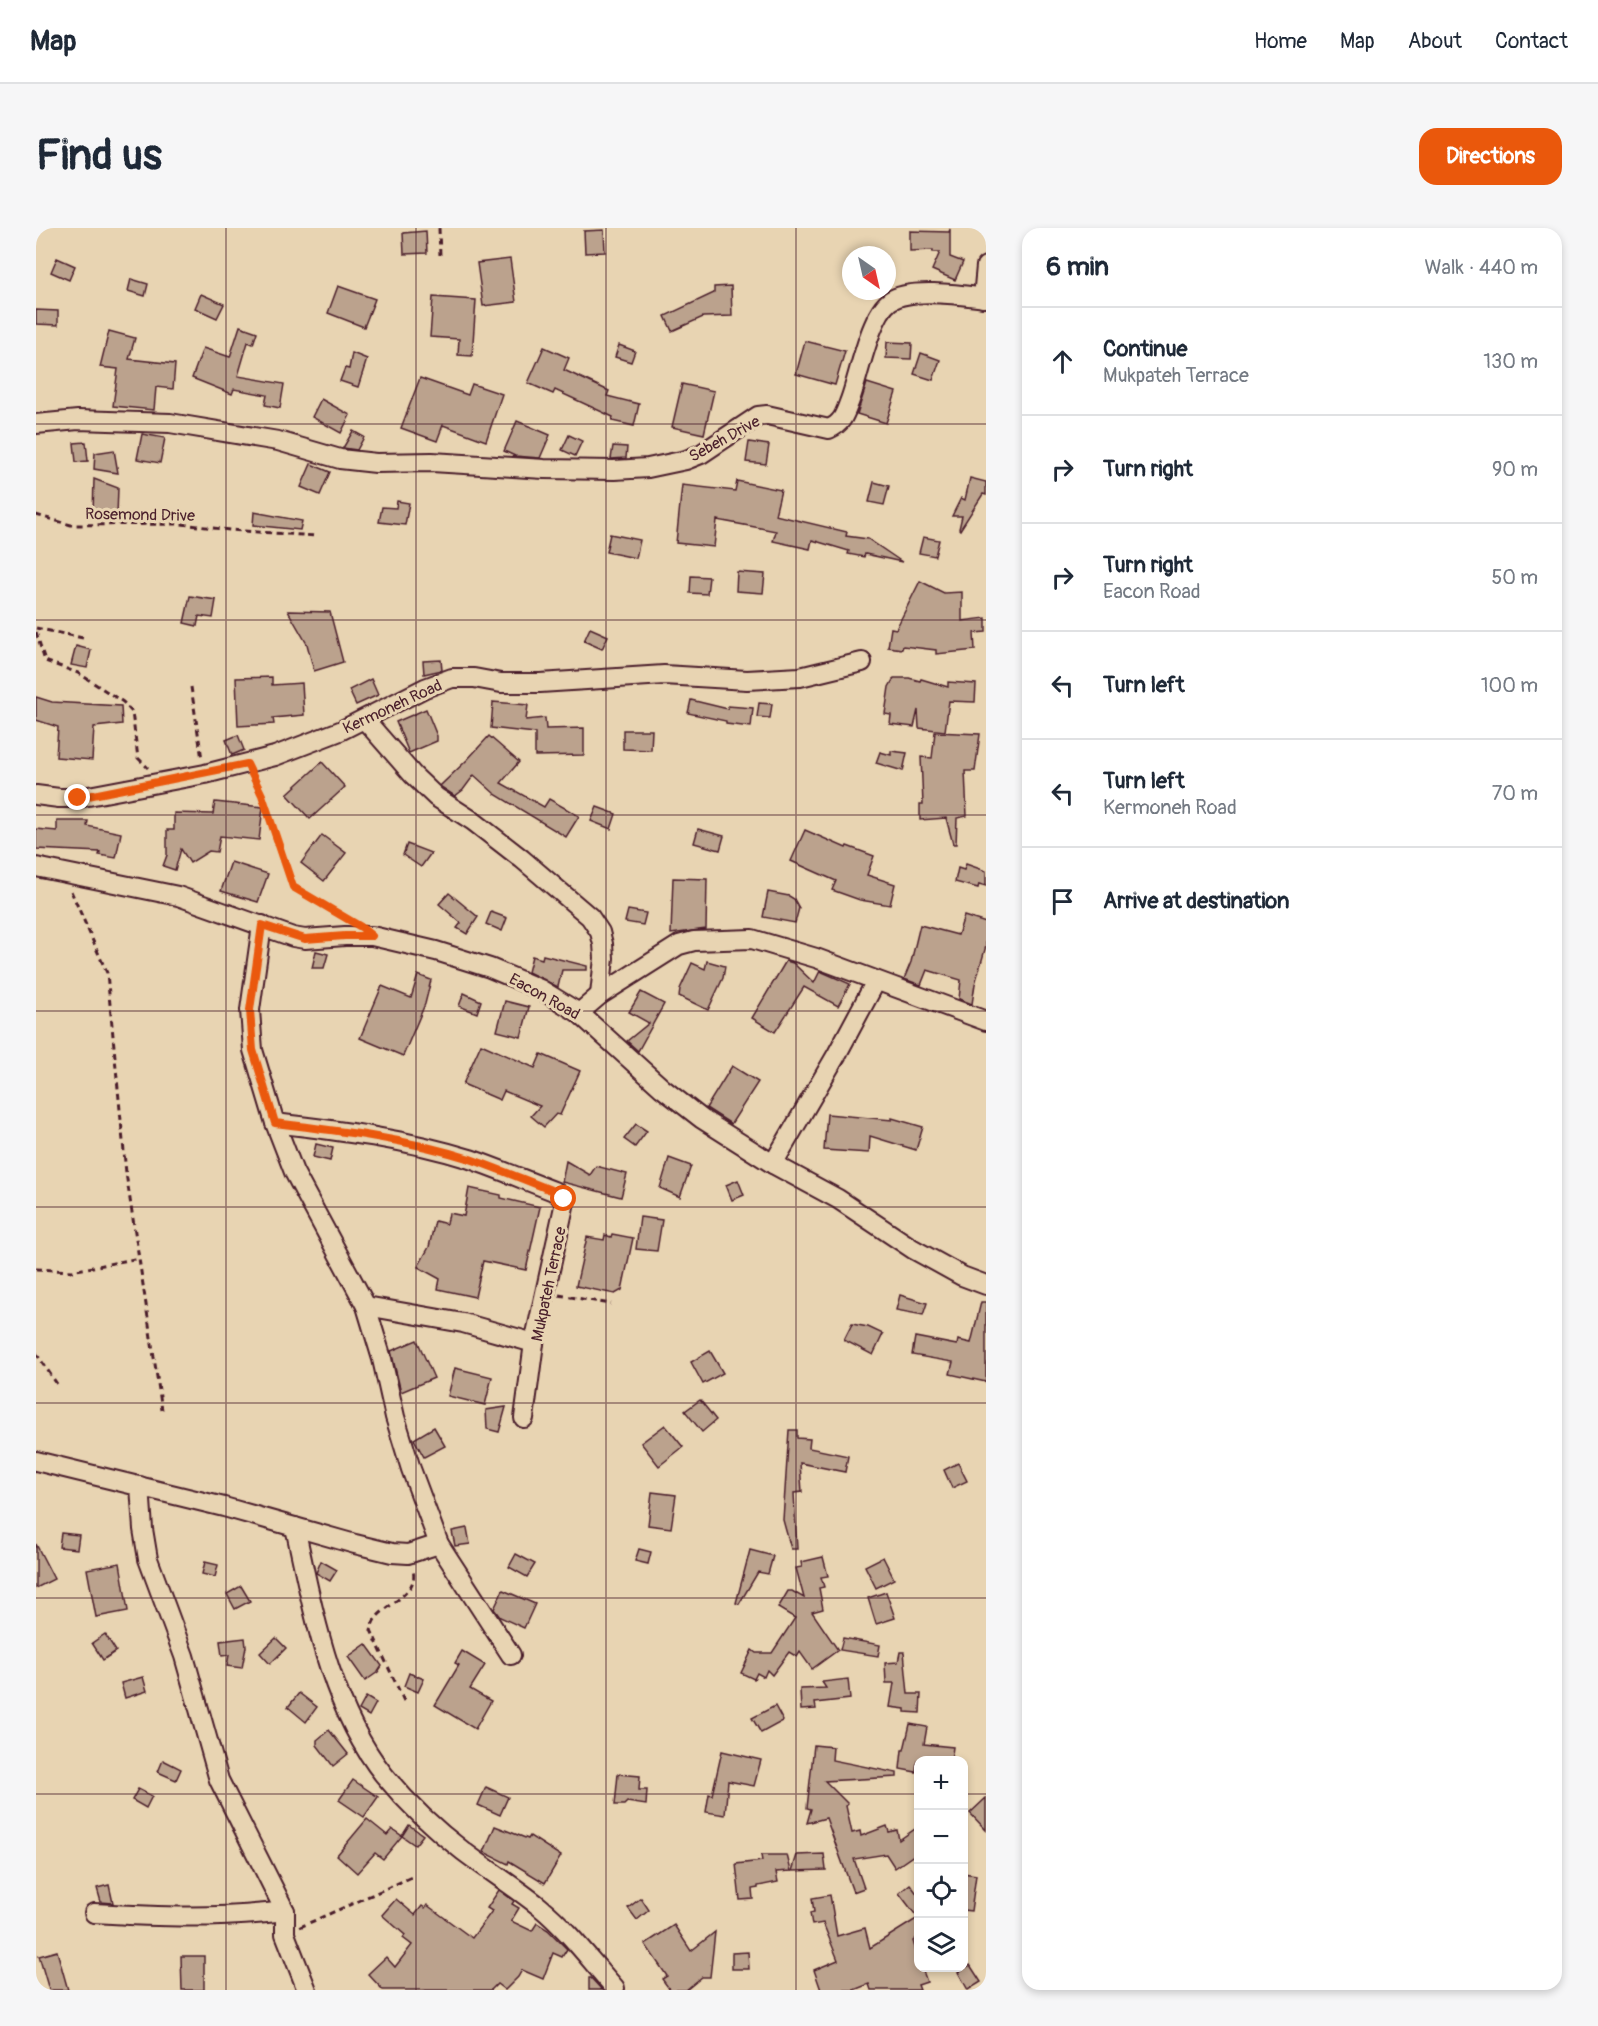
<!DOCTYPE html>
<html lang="en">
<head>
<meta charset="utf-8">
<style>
  :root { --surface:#fff; --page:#f6f6f7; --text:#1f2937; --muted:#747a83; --line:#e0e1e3; --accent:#ea580c }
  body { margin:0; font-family:Pangolin,sans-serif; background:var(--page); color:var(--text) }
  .controls { position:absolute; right:18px; bottom:18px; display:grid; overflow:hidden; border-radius:12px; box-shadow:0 3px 9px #0003 }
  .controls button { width:54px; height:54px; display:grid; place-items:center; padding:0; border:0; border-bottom:2px solid var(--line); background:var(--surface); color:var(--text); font:30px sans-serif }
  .compass { position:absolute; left:806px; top:18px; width:54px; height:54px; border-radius:50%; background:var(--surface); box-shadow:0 3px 9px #0003; rotate:146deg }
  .stop { position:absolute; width:18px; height:18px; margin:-14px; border:4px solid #ea580c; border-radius:50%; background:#fff }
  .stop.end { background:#ea580c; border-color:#fff; box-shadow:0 2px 6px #0008 }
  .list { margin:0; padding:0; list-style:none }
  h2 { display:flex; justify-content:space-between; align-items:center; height:78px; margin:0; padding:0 24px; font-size:26px }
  h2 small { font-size:20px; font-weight:400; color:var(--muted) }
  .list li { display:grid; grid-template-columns:39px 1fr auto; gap:18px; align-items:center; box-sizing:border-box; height:108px; padding:0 24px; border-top:2px solid var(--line) }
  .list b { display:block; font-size:22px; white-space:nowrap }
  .list p { margin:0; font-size:20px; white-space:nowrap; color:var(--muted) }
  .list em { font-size:20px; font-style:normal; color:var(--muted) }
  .icon { flex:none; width:33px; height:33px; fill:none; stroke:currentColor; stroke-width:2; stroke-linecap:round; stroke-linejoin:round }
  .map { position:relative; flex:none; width:950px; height:1762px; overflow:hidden; border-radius:18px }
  header { display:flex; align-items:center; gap:36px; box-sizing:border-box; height:84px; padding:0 30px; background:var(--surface); border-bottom:2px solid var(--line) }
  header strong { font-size:28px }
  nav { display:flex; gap:33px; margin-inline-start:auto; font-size:21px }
  .intro { display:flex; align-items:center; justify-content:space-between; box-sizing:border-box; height:144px; padding:0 36px }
  h1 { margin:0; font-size:42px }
  .button { padding:15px 27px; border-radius:18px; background:var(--accent); color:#fff; font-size:21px; font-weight:700 }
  main { display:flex; gap:36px; padding:0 36px }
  aside { flex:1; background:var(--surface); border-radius:18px; box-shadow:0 3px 9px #0003 }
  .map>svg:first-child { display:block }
</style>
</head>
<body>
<header>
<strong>Map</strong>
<nav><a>Home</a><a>Map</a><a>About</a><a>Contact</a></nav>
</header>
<div class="intro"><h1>Find us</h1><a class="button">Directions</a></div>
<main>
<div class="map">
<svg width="950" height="1762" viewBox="0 0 950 1762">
  <rect width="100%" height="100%" fill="#e8d4b2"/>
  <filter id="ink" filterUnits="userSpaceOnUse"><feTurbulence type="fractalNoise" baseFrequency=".0167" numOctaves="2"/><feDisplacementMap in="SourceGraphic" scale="12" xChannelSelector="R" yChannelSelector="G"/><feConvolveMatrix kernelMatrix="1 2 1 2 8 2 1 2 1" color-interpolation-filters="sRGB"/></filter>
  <g filter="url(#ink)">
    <!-- building -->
    <g fill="#bba28d" stroke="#4a1f2b" stroke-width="1.5">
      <path d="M914,1V29L927,34L919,52L896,42L904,24H897V22L874,23V3L913,4Z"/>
      <path d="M568,2L569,24L549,25L548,3Z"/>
      <path d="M390,3L391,25L368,26L367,5Z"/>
      <path d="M21,30L39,38L33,52L15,44Z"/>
      <path d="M474,31L480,74L447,78L441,35Z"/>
      <path d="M95,51L112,56L109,68L92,63Z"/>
      <path d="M302,58L339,71L328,99L292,85Z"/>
      <path d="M695,58L696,88L667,89L636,103L629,88L678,65V59Z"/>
      <path d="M165,66L188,76L181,90L159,80Z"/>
      <path d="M397,69L440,72L436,128L422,127L423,111L394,109Z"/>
      <path d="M0,82L22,83V97L0,96Z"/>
      <path d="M204,98L221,104L217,116L212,114L202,148L248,156L244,180L229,177L231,167L198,161L196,166L156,150L167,120L194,129Z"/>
      <path d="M73,103L99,110L93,131L139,136L137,161L120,159L118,182L77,178L82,141L64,139Z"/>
      <path d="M769,113L809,123L799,157L760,146Z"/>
      <path d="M851,114L876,115L875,131L850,130Z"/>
      <path d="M583,117L599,123L595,134L579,129Z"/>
      <path d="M508,119L533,130L528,142L573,163L571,168L603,176L598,198L576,193L577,189L519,162L517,166L492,155Z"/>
      <path d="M316,125L331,131L322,159L304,153L309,140L313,141Z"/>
      <path d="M885,125L904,132L897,152L878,146Z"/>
      <path d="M384,150L432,167L436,156L466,166L450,213L407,197L401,213L365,200Z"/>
      <path d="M831,155L860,164L850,195L821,186Z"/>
      <path d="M646,156L678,163L668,206L636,199Z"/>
      <path d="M285,171L314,187L305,205L276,189Z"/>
      <path d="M481,193L514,207L504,230L479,228L468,223Z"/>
      <path d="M317,203L328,209L321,222L307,220Z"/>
      <path d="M106,206L129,210L124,235L101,231Z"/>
      <path d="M533,207L546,213L539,228L526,222Z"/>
      <path d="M50,214L52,233L40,234L38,215Z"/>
      <path d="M713,214L733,217L730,236L710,234Z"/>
      <path d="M577,218L591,219L590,230L575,231Z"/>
      <path d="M78,222L82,245L58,241L59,225Z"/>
      <path d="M275,236L294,244L284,267L265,259Z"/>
      <path d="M934,250L950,254V267L947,266L924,302L923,301L926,288H916L925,270L929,272Z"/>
      <path d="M58,251L82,260L81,287L57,286Z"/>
      <path d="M701,253L745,262L739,287L811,304L810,308L832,311L866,334L829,326L828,329L812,326L813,323L776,312L774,321L737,313L740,303L681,292L678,319L640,315L646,257L699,263Z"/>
      <path d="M838,254L853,258L848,277L833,274Z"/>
      <path d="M361,273L373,275L369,297L343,294L346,279L360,280Z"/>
      <path d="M218,284L266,293L264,302L217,297Z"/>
      <path d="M574,306L604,312L600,330L570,324Z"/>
      <path d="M887,309L903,312L899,328L883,325Z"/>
      <path d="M701,344L729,346L727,365L700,363Z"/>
      <path d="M655,348L673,349L671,366L654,365Z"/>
      <path d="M884,353L908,365L926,364V393L950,390V404L938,405L939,422L900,426V422L867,418L866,421L852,419L855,400L860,401Z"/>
      <path d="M154,368L180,372L177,390L163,388L161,398L148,395Z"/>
      <path d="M252,383L294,384L307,434L278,443L271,416Z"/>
      <path d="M554,400L572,408L566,421L548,413Z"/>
      <path d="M40,418L55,422L51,440L35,437Z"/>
      <path d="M405,432L406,442L388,446L387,433Z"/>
      <path d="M236,449V457L266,455L268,487L237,490L238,496L202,498L200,450Z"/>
      <path d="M858,450H873L884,453L885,451L912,459V454L940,456L939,474L913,473L909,503L883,500L882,482L878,499L854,496L855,487L849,486L853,459Z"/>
      <path d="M335,451L342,467L320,477L313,462Z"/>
      <path d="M0,469L16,474L85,478L86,496L58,499L56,532L20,529L22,499L0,492Z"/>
      <path d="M655,472L692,481V478L717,480L715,499L690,496V493L652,485Z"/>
      <path d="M457,474L492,477L490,492L509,490L510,501L548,500V527L499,528V505L455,500Z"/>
      <path d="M723,475L736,476L734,490L721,489Z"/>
      <path d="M390,481L401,508V513L373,525L360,494Z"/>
      <path d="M587,502H616L615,522L587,521Z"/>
      <path d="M899,504L944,506L939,543H929L931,588L921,590L920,616H917L910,590L884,592V576H887L885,529L896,530Z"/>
      <path d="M202,507L208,522L196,527L190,512Z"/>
      <path d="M453,508L483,534L465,555L508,579L513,571L543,588L530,609L459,566L438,547L427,562L419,568L404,558L431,532Z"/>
      <path d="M855,523L871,525L867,543L840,535L844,524L855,527Z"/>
      <path d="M286,534L309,559L274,591L251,566Z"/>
      <path d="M179,574L227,579L223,612L184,608L181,624L173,623L154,635L145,621L139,642L127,638L131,627V602H138V585L177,586Z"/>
      <path d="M561,579L580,586L575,601L555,593Z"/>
      <path d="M21,593H52L51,598L85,605L80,630L63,627L64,624L0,621V601L21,603Z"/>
      <path d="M662,601L688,608L684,622L658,615Z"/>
      <path d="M769,602L810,620L811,618L838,628L831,647L859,656L854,677L824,672L796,662L800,653L755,633Z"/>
      <path d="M286,607L310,625L288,653L265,635Z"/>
      <path d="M371,616L395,625L385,639L367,627Z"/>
      <path d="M195,634L232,646L222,674L185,663Z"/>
      <path d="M930,636L950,643V658L943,656L942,660L919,654L922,640L928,642Z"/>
      <path d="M637,650L671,651L670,701L635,706Z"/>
      <path d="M732,664L753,668L758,671L763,680L759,695L727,689Z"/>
      <path d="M413,665L442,689L431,706L421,700L425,695L403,676Z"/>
      <path d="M592,682L610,685L607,697L589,694Z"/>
      <path d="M455,684L471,690L466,703L450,696Z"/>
      <path d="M928,688L950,695V718L939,756L936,776L923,771L925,752L891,742L885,757L868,751L875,734L884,697L922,707Z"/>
      <path d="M280,723L292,726L288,740H276Z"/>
      <path d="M507,727L551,738V742H526L522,759L492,744L496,728L506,731Z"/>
      <path d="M671,733L689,738L687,750L672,782L643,768L644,761L656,735L669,741Z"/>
      <path d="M750,733L757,735L778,755L784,743L814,756L802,778L768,759L739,804L716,790Z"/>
      <path d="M382,747L395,752L389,776L367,828L324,810L346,758L375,770Z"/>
      <path d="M605,764L628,776L602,823L591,813L613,795L593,784Z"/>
      <path d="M428,765L445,773L441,785L423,778Z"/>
      <path d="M469,773L493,779L485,809L461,803Z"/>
      <path d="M445,816L499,840L505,826L544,843L524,887L520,886L508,899L495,888L504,878L468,863L464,872L427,856Z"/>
      <path d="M696,838L722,854L695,896L670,880Z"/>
      <path d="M791,886L856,892V890L887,899L880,922L834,908L833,925L788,922Z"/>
      <path d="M600,896L611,903L599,919L588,911Z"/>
      <path d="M280,916L297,920L294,933L277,929Z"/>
      <path d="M633,930L655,938L644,969L624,960Z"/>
      <path d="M530,933L554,947L560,938L591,946L585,969L526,954Z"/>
      <path d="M702,952L708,967L696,972L690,957Z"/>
      <path d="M433,960L465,967V970L504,979L490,1042L447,1033L439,1069L402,1061L404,1051L382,1039L393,1019L399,993L411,996L413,985L428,988Z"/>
      <path d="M604,989L626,992L621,1023L600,1021Z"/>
      <path d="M576,1006L597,1010L586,1062L579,1066L540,1058L551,1009L568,1012L569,1007L575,1009Z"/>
      <path d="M864,1067L891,1075L887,1087L860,1082Z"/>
      <path d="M945,1074H950V1154L914,1146L917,1134L876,1127L879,1109L921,1117L922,1112L935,1115Z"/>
      <path d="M816,1096L832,1099L847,1106L837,1127L808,1112Z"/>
      <path d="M381,1112L398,1150L365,1164L355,1123Z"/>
      <path d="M674,1123L687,1145L667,1156L655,1134Z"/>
      <path d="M419,1140L456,1149L449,1177L412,1168Z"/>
      <path d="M664,1172L680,1192L666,1204L649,1183Z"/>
      <path d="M470,1179L463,1204L451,1201L450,1182Z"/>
      <path d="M629,1197L647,1219L623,1238L605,1215Z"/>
      <path d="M398,1199L409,1218L388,1229L378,1211Z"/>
      <path d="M753,1202H761V1210L774,1211L773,1220L812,1228L809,1244L764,1235L766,1264L758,1265L761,1321H755L747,1292Z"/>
      <path d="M922,1235L931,1253L916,1260L908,1242Z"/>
      <path d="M616,1264L640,1267L635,1300L612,1297Z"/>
      <path d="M431,1300L434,1316L419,1318L416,1303Z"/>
      <path d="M25,1305L43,1307L41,1321L23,1319Z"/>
      <path d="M0,1316L18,1351L0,1360Z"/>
      <path d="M603,1321L615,1324L612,1336L599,1333Z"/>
      <path d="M714,1322L737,1328L732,1346L722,1344L703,1376L700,1375Z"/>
      <path d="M480,1326L499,1336L491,1349L473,1339Z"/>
      <path d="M787,1329L792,1348L785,1349L788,1359L783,1360L787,1381L776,1384L802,1422L776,1441L764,1424L761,1429L753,1424L736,1447L731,1442L728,1449L721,1445L718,1451L705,1445L716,1422L720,1425H736L759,1390L742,1380L752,1363H756L768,1370L760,1340L766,1339L765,1334Z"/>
      <path d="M847,1329L858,1351L840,1360L829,1338Z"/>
      <path d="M285,1333L301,1342L294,1353L280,1345Z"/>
      <path d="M169,1334L182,1337L179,1349L166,1346Z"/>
      <path d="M84,1335L92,1383L60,1389L51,1341Z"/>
      <path d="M205,1358L214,1373L199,1381L191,1366Z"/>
      <path d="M467,1362L499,1376L488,1400L464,1389L458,1381Z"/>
      <path d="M850,1364L859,1390L840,1396L832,1370Z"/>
      <path d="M69,1406L80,1423L67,1432L56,1415Z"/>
      <path d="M209,1410L210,1419L206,1440L191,1438L193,1427L186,1428L184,1413Z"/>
      <path d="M240,1410L250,1420L234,1436L224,1425Z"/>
      <path d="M807,1410L844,1417L842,1428L804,1422Z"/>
      <path d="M330,1416L346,1438L342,1444L329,1453L312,1429Z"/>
      <path d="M426,1423L449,1437L434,1461L455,1473L439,1501L399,1477L423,1437L419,1435Z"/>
      <path d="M864,1424H868L872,1466H885L884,1485L869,1484V1481L854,1479L858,1455H850L849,1435L862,1434Z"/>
      <path d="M373,1445L388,1451L382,1464L368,1458Z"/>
      <path d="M107,1449L111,1463L89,1470L85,1455Z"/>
      <path d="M812,1451L814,1471L779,1475L780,1481L765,1482L764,1461L790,1460L786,1454Z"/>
      <path d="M263,1465L281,1479L270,1494L252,1479Z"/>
      <path d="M330,1469L340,1475L333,1488L323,1482Z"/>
      <path d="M739,1478L747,1493L725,1505L716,1490Z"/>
      <path d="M874,1496L891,1499L888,1516L917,1519L915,1533H881L880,1544L864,1541L866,1522H868Z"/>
      <path d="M293,1502L312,1526L297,1538L281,1517V1512Z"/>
      <path d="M778,1517L797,1519L796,1532L861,1545V1549L789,1553L812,1576L810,1578L816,1605L824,1603L825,1608L851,1598L853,1604L861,1602L863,1612L882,1599V1624L859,1640L850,1626L818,1631L828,1660L817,1664L790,1590L771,1595L775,1581L771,1580Z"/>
      <path d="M686,1523L725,1532L718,1558L692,1553L689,1587L670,1584L673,1566L676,1567Z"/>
      <path d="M127,1532L145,1541L140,1552L122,1544Z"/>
      <path d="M582,1546L604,1548L603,1562H611L610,1577L591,1574L588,1577H579Z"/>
      <path d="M317,1552L342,1569L328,1589L303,1572Z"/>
      <path d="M450,1559L472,1569L464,1587L442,1577Z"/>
      <path d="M102,1561L116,1568L110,1580L96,1572Z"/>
      <path d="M950,1570V1602L934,1585Z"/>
      <path d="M331,1591L351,1607L356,1601L366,1608L347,1631L339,1625L321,1645L301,1627Z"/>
      <path d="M373,1597L387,1607L379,1617L366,1608Z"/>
      <path d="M459,1598L492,1611L494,1608L525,1628L509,1655L473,1633L472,1636L448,1624Z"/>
      <path d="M788,1626L790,1642L756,1643L761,1627Z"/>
      <path d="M725,1627H751L755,1643L740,1644L742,1654L722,1658V1660L716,1661L717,1671L704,1672L700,1636L726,1633Z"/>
      <path d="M927,1645L940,1647L935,1683L927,1682Z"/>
      <path d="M874,1656L882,1667V1709L877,1713L882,1729V1740H886L891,1754L882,1757L884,1762H835L833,1756L818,1762H785L778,1742L802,1732L787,1695L776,1697L774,1685L778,1684L776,1670L794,1667L801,1708L829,1700L834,1720L882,1690L863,1665Z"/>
      <path d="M73,1657L77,1675L65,1674L61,1660Z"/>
      <path d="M463,1662L478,1673L476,1676L483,1680L475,1693L496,1703L501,1695L512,1702L531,1721L526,1729L517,1725L507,1751L486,1742L482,1749L469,1762L461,1756L455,1762H347L332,1746L350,1729L359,1739L376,1717L367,1710L369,1707L346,1687L360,1671L379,1687L386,1678L389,1680L391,1677L436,1710L456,1683L451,1680Z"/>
      <path d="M605,1670L613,1682L601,1692L592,1680Z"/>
      <path d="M638,1697L655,1723L679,1704L674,1749H666L650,1762H634L626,1751L631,1748L609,1716Z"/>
      <path d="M21,1723L32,1762H13L3,1728Z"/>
      <path d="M712,1724L713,1741H696V1725Z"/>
      <path d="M145,1728H168V1762H146Z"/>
      <path d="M934,1737L945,1754L932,1762L922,1744Z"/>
      <path d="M553,1750H555L566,1762H553Z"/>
    </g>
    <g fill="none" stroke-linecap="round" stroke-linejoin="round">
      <defs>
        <g id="minor">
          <path d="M947,70L950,38"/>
          <path d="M0,196L42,192L134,195L242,213L304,231L340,235L396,234L508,241L578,242L612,240L650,232L665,226L722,188L731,187L793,201C807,195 809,185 814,172C823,148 834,87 854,73C873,59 927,67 950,70"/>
          <path d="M329,492L377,547L400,569L437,593L486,631L554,689L564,704L567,716L568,730L564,767"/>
          <path d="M0,567L23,570H42L169,546L239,528L304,503L389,460L416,450H438L465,455H504L628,447L711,452L764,449L826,434"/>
          <path d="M0,639L142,668L257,709L269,711L309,708H336L400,723L454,740L504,761L543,785L626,860L666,891L737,936L802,971L877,1021L926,1048L950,1057"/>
          <path d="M226,697L214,782L217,822L239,895L258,944L330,1078L346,1131L359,1189L375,1241L403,1316L475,1427"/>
          <path d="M543,785L564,767L643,717L658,713L716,711L780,730L950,793"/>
          <path d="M239,895C305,903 370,911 434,931C463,941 491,953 520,964L529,974L498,1115L488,1190"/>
          <path d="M737,936L801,826L840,753"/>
          <path d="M330,1078L427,1095L498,1115"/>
          <path d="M0,1233L188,1279L319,1316L356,1325L372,1326L403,1316"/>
          <path d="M104,1258L107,1301L112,1331L148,1428L183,1552L249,1683V1706L271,1762"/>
          <path d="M259,1299C277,1382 294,1479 348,1547C371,1575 398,1601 427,1623C452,1642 479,1659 504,1679C532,1702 555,1733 579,1760"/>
          <path d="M58,1685C122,1689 185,1691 249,1683"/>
        </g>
      </defs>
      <!-- minor casing -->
      <use href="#minor" stroke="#4a1f2b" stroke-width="22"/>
      <!-- path -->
      <g stroke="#4a1f2b" stroke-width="3" stroke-dasharray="6 4.5" stroke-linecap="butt">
        <path d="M403,0L404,28"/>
        <path d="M0,287L35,297L145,296L194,302L280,308"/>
        <path d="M0,400L47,410"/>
        <path d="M0,404L9,433L42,445L87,474L96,484L102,530L112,540"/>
        <path d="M155,459L166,531"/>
        <path d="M218,551L226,568L257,659L310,690"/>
        <path d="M35,663L71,745L90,945L126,1182"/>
        <path d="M0,1041L36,1043L103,1030"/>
        <path d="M523,1067L575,1076"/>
        <path d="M0,1125L21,1156"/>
        <path d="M368,1473L335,1402C336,1397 337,1393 341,1389C353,1375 383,1364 377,1342"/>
        <path d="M264,1699L378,1648"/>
      </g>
      <!-- minor -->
      <use href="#minor" stroke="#e8d4b2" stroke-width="18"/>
    </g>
  </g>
  <g fill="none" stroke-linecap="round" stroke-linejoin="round" filter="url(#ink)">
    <!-- route -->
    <path stroke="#ea580c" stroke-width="8" d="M42,570L211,536L226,567L257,659L325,699L336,708H309L269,711L226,697L214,782L217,822L239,895C305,903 371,911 434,931C463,941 491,953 520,964L528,971"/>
  </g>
  <!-- grid -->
  <path fill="none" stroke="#4a1f2b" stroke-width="1.5" stroke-opacity="0.55" d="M190,0V1762M380,0V1762M570,0V1762M760,0V1762M0,196H950M0,392H950M0,587H950M0,783H950M0,979H950M0,1175H950M0,1370H950M0,1566H882M927,1566H950"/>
  <g text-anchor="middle" stroke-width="6" stroke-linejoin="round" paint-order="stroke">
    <!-- street labels -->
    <g font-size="16" fill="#4a1f2b" stroke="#e8d4b2">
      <text transform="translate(688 210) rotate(-29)" y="6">Sebeh Drive</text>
      <text transform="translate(104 286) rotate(1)" y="6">Rosemond Drive</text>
      <text transform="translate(356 478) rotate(-25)" y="6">Kermoneh Road</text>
      <text transform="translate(509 768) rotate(29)" y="6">Eacon Road</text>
      <text transform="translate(512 1056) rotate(-78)" y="6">Mukpateh Terrace</text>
    </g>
  </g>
</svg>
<div class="controls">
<button>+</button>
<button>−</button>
<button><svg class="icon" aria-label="locate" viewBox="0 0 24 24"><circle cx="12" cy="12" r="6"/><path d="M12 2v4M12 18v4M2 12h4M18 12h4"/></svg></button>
<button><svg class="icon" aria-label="layers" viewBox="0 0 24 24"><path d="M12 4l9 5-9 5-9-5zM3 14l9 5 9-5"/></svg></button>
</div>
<svg class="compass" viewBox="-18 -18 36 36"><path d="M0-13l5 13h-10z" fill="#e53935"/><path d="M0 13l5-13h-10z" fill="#747a83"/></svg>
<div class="stop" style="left:528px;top:971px"></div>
<div class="stop end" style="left:42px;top:570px"></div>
</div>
<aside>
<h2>6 min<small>Walk · 440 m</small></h2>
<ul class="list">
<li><svg class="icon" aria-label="ahead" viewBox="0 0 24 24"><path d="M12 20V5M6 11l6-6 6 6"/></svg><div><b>Continue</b><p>Mukpateh Terrace</p></div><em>130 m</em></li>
<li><svg class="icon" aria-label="right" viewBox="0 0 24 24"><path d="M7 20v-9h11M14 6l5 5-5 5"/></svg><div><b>Turn right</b></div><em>90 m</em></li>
<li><svg class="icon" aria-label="right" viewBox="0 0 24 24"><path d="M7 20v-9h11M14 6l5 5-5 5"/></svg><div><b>Turn right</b><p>Eacon Road</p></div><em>50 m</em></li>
<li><svg class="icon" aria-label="left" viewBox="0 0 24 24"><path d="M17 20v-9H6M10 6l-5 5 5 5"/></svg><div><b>Turn left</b></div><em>100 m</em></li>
<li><svg class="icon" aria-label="left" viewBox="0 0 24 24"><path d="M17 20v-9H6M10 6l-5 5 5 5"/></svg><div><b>Turn left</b><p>Kermoneh Road</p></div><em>70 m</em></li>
<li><svg class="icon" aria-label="arrive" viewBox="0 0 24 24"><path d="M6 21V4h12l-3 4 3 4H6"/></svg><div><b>Arrive at destination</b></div></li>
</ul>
</aside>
</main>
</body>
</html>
